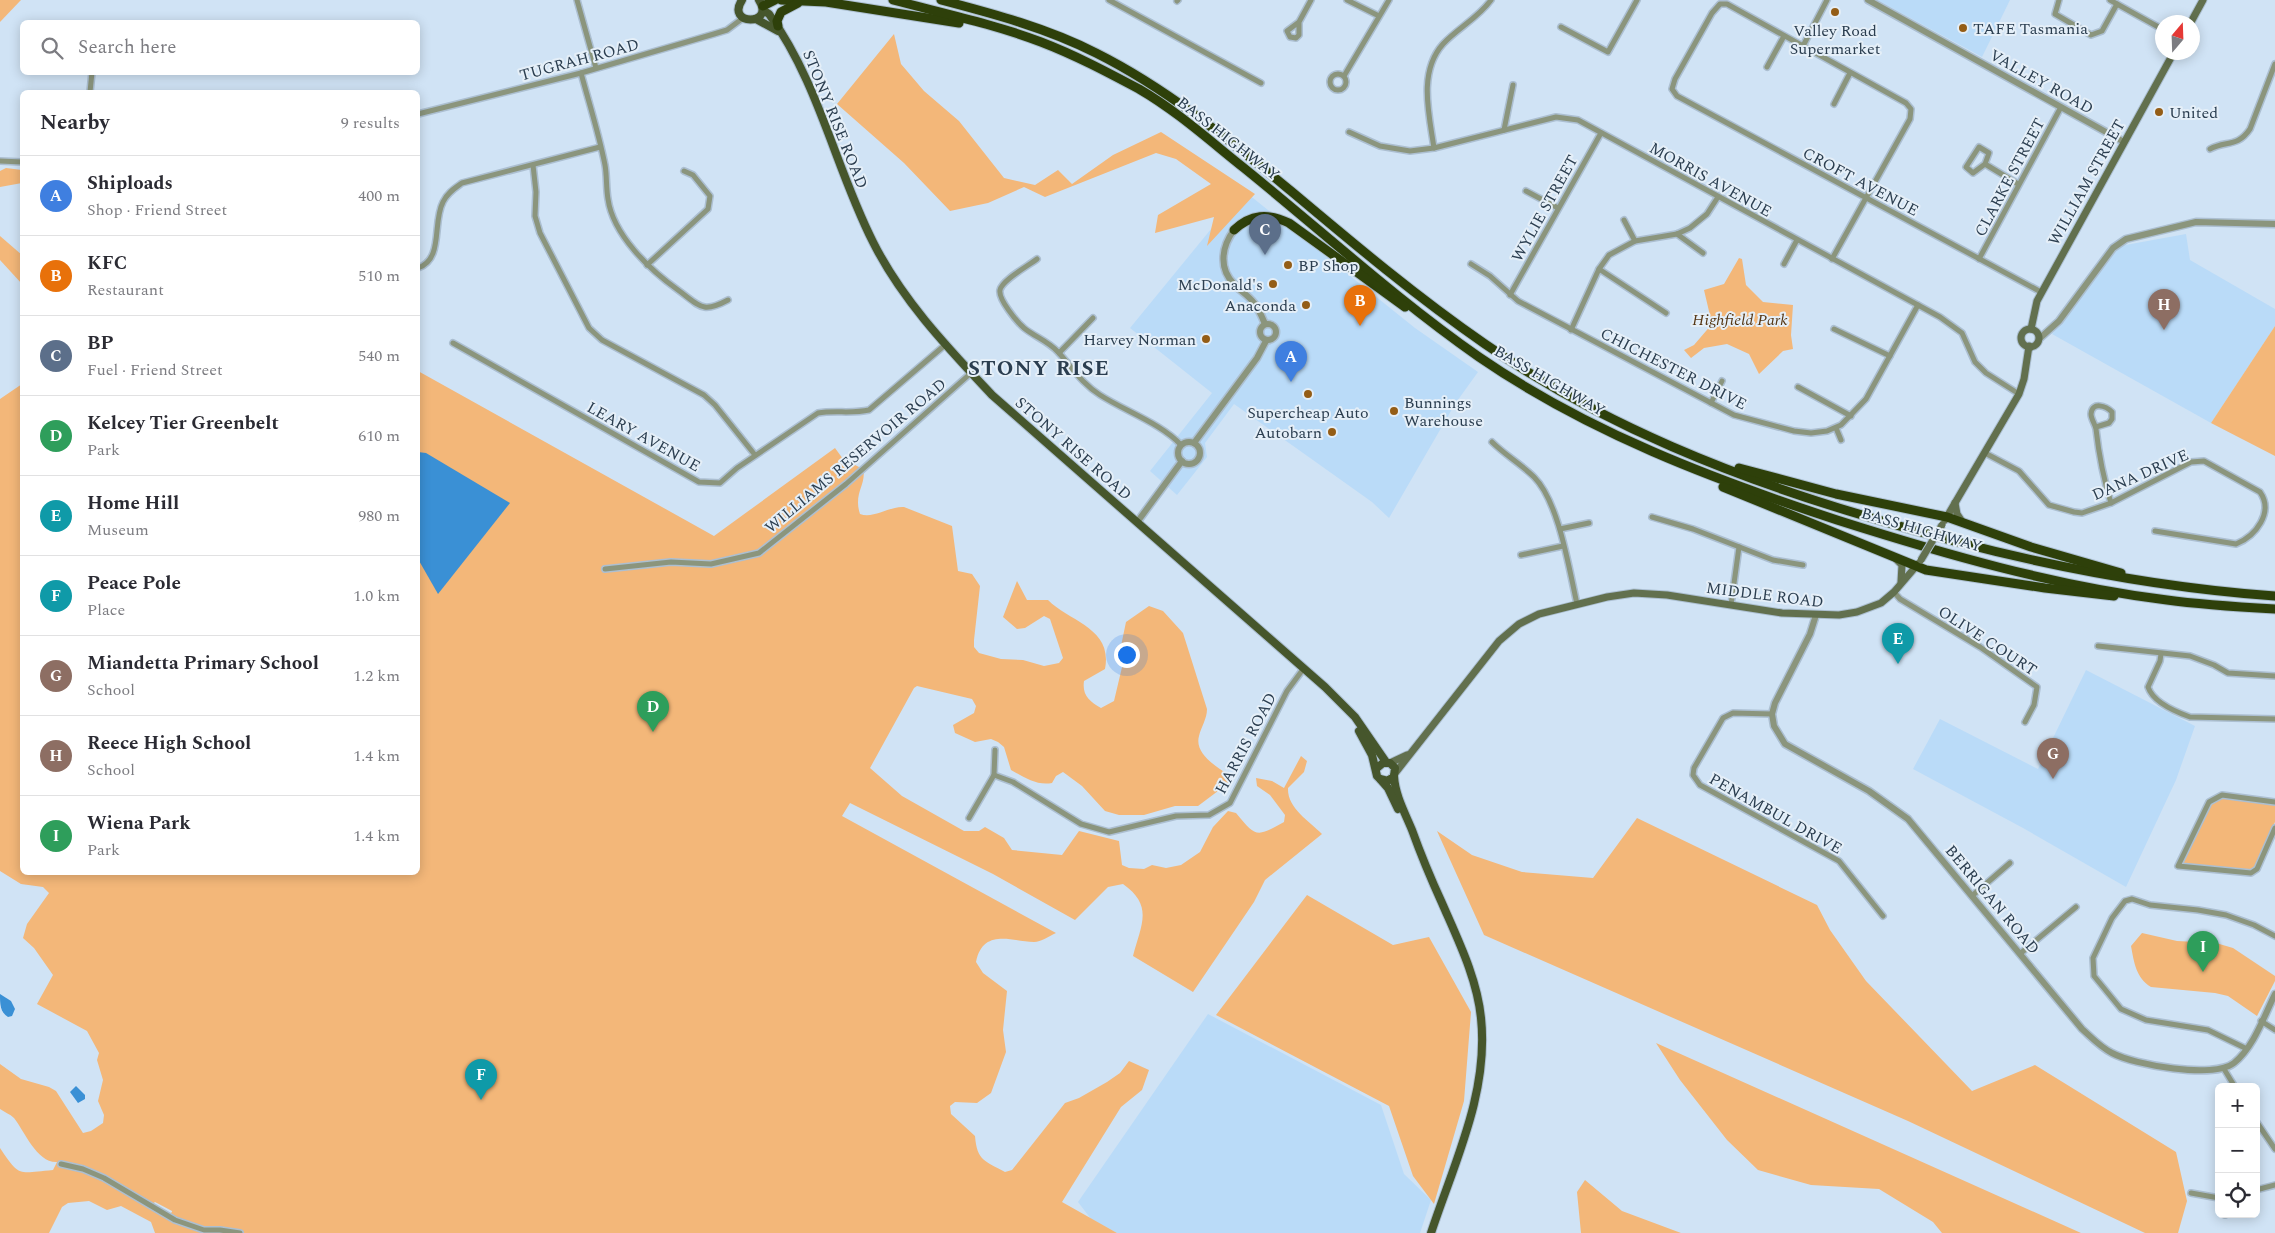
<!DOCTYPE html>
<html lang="en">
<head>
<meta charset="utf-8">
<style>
  :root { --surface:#fff; --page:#f7f7f7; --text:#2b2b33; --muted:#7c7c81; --line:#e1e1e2; --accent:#0b8043 }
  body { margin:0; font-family:Spectral,serif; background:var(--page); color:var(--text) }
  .controls { position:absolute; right:15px; bottom:15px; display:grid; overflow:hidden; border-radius:8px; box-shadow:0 2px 12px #0003 }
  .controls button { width:45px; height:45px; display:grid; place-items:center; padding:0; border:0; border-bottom:1px solid var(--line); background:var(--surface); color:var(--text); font:25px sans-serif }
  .compass { position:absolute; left:2155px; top:15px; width:45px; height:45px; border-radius:50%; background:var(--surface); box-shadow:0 2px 12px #0003; rotate:19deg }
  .you { position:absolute; left:1126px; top:654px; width:18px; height:18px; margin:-12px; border:4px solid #fff; border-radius:50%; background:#1a73e8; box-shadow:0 0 0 8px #1a73e833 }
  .badge { display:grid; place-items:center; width:32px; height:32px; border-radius:50%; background:var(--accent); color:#fff; font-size:16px; font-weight:700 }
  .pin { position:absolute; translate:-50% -41px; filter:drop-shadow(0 1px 2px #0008) }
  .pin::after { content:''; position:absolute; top:26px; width:18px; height:15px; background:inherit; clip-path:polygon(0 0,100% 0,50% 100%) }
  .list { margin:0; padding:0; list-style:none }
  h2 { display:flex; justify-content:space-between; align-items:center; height:65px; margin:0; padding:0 20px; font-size:21px }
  h2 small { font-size:16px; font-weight:400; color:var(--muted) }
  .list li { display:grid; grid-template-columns:32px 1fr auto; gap:15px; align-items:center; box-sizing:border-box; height:80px; padding:0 20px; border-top:1px solid var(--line) }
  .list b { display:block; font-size:19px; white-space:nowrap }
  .list p { margin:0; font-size:16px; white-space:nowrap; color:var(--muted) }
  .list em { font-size:16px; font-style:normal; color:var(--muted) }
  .icon { flex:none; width:28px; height:28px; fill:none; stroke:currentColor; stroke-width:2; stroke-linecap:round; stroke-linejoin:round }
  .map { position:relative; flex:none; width:2275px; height:1233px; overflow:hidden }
  .search { position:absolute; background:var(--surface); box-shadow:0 2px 12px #0003; left:20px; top:20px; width:400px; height:55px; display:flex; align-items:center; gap:12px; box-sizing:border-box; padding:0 18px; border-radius:8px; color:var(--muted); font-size:19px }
  .panel { position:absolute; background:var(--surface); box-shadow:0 2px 12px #0003; left:20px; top:90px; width:400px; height:785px; border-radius:8px }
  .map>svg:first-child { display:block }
</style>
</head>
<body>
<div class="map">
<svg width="2275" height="1233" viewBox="0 0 2275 1233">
  <rect width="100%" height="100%" fill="#d0e3f5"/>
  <!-- built -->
  <g fill="#badbf8">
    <path d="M1877,0H2010L1982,57Z"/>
    <path d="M1243,190L1415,328L1478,372L1455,404L1389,518L1372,502L1234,404L1205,443L1207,457L1177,495L1150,471L1212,393L1130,328Z"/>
    <path d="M2186,234L2190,260L2275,309V326L2211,423L2052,334L2120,246Z"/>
    <path d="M2086,670L2195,726L2176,780L2126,887L2023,828L1913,769L1940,719L2038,769Z"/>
    <path d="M1208,1014L1381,1105L1404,1174L1431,1200L1420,1233H1117L1091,1219L1078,1202Z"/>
  </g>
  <!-- green -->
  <g fill="#f3b779" fill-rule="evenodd">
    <path d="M0,0H21L0,22Z"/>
    <path d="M894,34L901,64L924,91L959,121L1004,178L1035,185L1058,170L1072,184L1113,155L1161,132L1255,194L1207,246L1214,217L1155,233L1158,215L1211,184L1176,159L1156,153L1045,197L1024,187L988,203L950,211L904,163L837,104Z"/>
    <path d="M6,168L22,170V183L0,187V171Z"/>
    <path d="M0,236L22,255V284L0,260Z"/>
    <path d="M1739,258L1742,259L1746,285L1763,302L1793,305L1791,335L1793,349L1783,351L1759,374L1749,354L1727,344L1704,348L1691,358L1684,350L1694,345L1712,324L1704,290L1724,284Z"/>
    <path d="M2275,326V456L2211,423Z"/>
    <path d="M418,371L714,536L835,448L843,459L863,469C867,484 853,493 860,514C874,519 889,506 904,507L952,526L958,571L972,574L980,586L974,640V647L979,653L1001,659L1023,660L1044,666L1059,663L1063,658L1050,619L1044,616L1025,628L1017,629L1003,617L1017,581L1027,600H1048C1070,622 1113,628 1105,669L1084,681C1082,695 1089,701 1101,708L1114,701L1123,663L1121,646L1126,622L1149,606L1163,611L1183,633L1207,709C1207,719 1201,727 1199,736C1194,754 1217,767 1229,775L1230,782L1198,806H1175L1144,815H1119L1105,811L1082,786L1063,772L1056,776L1052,783C1037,786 1024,777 1011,770L1004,747L998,742L991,739L975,742L955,733L953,725L974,713L976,706L972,699L917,686L914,688L870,768L902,796L964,831H979L985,827L1004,838L1012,850L1062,855L1079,831L1119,841L1122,865L1129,868L1144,869L1152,865L1166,868L1181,865L1200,852L1213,827L1228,811L1236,813C1256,837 1256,838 1284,822L1285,815L1270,795L1257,786L1256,778L1272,781L1284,788L1301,756L1307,761L1304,772L1288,788C1287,808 1309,821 1322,834L1265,880L1254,902L1193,992L1133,956C1141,925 1154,906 1123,884L1108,887L1075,920L993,874L850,803L842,816L1056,933C1049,936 1041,942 1034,942C1011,941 983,928 976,962L983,973L1007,991L1003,1030L1006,1052L991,1093L977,1103L955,1102L950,1106L951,1114L975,1136C977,1161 985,1161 1005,1172L1012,1170L1065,1103L1079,1098L1107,1082L1120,1073L1129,1061L1149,1070L1142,1090L1121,1107L1062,1202L1117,1233H155L151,1222L121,1206L107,1210L89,1201L68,1203L62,1207L49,1233H0V1148C20,1178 18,1173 53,1170L57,1162C37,1163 25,1132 14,1118C10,1114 4,1112 0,1109V1064L21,1079L49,1087L56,1091L83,1133L91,1131L103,1123L104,1115L98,1101L103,1080L97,1060L99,1053L87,1031L37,1004L53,975L34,948L23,938L27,924L49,893L43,887L21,884L0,871V399L22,384V872H418ZM155,1202L172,1211V1212L167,1216L150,1206Z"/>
    <path d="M2223,797L2275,804V822L2256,867L2248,871L2181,864L2210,804Z"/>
    <path d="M1637,818L1817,905L1830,930L1866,981L1972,1091L2035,1065L2176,1152L2187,1201L2178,1233H2145L1908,1121L1484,935L1437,831L1472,855L1522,872L1593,878Z"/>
    <path d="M1307,895L1393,945L1429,937L1471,1012L1464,1101L1434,1204L1413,1176L1389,1106L1216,1015Z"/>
    <path d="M2142,933L2177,941L2216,943L2233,948L2275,976V981L2257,1016L2228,996L2215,993L2151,987C2136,978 2134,962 2131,946Z"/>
    <path d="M1656,1043L2081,1233H1942L1933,1222L1879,1189L1811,1185L1758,1170L1727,1140L1680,1080Z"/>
    <path d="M1585,1180L1622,1211L1681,1233H1581L1577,1192Z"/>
  </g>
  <!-- water -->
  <g fill="#3a90d5">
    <path d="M418,452L426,453L510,503L438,594L418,559Z"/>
    <path d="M0,994L11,1001L15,1009L12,1016L8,1017C0,1012 0,1004 0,994Z"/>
    <path d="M76,1086L85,1095V1099L78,1103L70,1092Z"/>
  </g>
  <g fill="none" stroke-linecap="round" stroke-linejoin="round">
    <defs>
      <g id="minor">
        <path d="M577,0L596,68"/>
        <path d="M1109,0L1261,83"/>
        <path d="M1347,0L1379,16"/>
        <path d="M2059,0L2055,14L2091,35L2102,31L2117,4L2110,0"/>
        <path d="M1177,1L1178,0"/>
        <path d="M2117,4L2162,29"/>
        <path d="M1299,22V35L1296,38L1290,37L1287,31L1299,22L1311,0"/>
        <path d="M1561,27L1608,52L1637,0"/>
        <path d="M1803,46L1827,0"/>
        <path d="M1767,67L1784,36"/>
        <path d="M581,73C589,103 599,134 605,165C607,176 606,188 608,199C613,235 650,270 678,290C700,306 702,314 728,300"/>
        <circle cx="1338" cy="82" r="8"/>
        <path d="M1344,76L1389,0"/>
        <path d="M90,92L92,72"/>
        <path d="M1834,104L1850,73"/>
        <path d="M418,114L581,73L714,34L727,30L743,18"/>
        <path d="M1504,130L1513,85"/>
        <path d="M1349,132L1380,146L1410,151L1434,148L1556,117L1578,120L1940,317L1962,333L1975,362L1986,373L2019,394"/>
        <path d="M1434,148C1429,114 1418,72 1443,44C1458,28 1478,18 1491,0"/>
        <path d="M2210,149C2226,140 2237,148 2250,129L2275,64"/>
        <path d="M0,161L22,162"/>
        <path d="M1985,164L1989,153L1979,147L1966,167L1973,173L1985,164L2018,184"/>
        <path d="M533,165L536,192L535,216L540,233L589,328L602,340L704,395L715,405L755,455"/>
        <path d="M1526,191L1558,208"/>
        <path d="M1624,220L1635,241"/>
        <path d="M1677,234L1703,253"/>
        <path d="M1037,259C1028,266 1002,280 1000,290C998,299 1017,322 1024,328C1035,337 1048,341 1058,352C1073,368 1080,382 1100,395C1125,411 1162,424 1181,445"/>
        <path d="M1832,259L1910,119L1911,109L1906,103L1727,4H1720L1712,13L1675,79L1672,89L1677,96L2041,292"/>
        <path d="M1979,259L2061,107"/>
        <path d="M1471,264L1490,276L1518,301L1734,415L1794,431L1811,433L1827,431L1841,425L1866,399L1918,305"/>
        <path d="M1784,264L1797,240"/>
        <path d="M647,265L708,209L710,196L693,175L684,171"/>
        <path d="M418,268C444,259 432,223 443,202C447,193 455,188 462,183L600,147"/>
        <path d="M1599,269L1666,313"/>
        <path d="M1510,295L1601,133"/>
        <path d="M1834,329L1890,356"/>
        <path d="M1571,330L1599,269L1609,255L1635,241L1677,234L1690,228L1707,214L1718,197"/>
        <path d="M453,343L699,482L720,483L737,468L818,413C835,410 852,414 869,410L945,345"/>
        <path d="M1059,353L1093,318"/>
        <path d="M1798,387L1851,416"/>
        <path d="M1711,403L1722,381"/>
        <path d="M2096,427L2109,423L2112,419V412C2106,406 2092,401 2091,414C2091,419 2095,424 2096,429C2099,456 2103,477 2111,503"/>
        <path d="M1836,428L1841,440"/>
        <path d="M1492,442C1505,455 1521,464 1534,477C1559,502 1569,569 1577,604"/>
        <path d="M1985,453L2019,471L2049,505L2074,512L2082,513L2111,503L2191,462L2204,461L2260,492C2274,512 2256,536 2236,544L2155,531"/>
        <path d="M1652,517L1693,529L1773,560L1803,565"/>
        <path d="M1560,529L1589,523"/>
        <path d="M1521,555L1563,546"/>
        <path d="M605,569L671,562L711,564L759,553L846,484L971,373"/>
        <path d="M1894,592L1900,599L1980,647L2037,687L2034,705L2025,722"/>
        <path d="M1731,605L1739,547"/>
        <path d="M2098,646L2190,656L2214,665L2228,673L2275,676"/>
        <path d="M2161,654L2160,661L2148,687C2153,702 2176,712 2190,717L2275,719"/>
        <path d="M1772,714L1733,713L1723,718L1694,768L1693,775L1700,785L1839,861L1883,916"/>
        <path d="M994,775L995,750"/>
        <path d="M2275,802L2222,795L2209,802L2178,866L2251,873L2257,869L2275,828"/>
        <path d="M969,818L994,775L1013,782L1081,824L1109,832L1176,816L1209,815L1230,803L1287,691L1304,668"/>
        <path d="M1973,895L2010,863"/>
        <path d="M2021,953L2076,907"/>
        <path d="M2261,1021L2275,1030"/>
        <path d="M2247,1049L2208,1030L2146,1020L2121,1009L2094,976L2093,958L2112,918L2125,901L2132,899L2150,905L2198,910L2226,915L2254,925L2275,936"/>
        <path d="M2224,1069L2235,1087"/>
        <path d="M2256,1121L2275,1149"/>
        <path d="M61,1164L83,1169L104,1178L175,1220L204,1230H220L240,1233"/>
        <path d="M2256,1190L2275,1185"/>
        <path d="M2191,1193L2219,1198"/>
        <path d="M2225,1214V1215"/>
      </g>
      <g id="tertiary">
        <path d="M1868,0L2124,142"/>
        <path d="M1234,230C1222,246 1218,268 1234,284C1240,291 1248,295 1254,303C1259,309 1262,317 1265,324"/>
        <circle cx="1268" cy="332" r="8"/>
        <path d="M2039,339L2059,321L2113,248L2126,239L2196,222L2275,224"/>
        <circle cx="1189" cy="453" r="11"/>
        <path d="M1194,443L1257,358L1266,341"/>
        <path d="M1138,521L1182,461"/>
        <path d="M1816,615L1810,634L1775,703L1772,714L1774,726L1785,744L1869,791L1908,819L2082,1029C2091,1037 2100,1047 2112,1053C2134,1065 2214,1079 2234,1063C2254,1047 2264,1016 2275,994"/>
      </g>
      <g id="secondary">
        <path d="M2191,22L2203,0"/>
        <path d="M2031,329L2037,301L2174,52"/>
        <circle cx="2030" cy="338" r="9"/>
        <path d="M1955,503L1957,514L1963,523"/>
        <path d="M1945,520L2019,394L2024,379L2029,346"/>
        <path d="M1895,558L1902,565L1901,582"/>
        <path d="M1390,763L1407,755"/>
        <path d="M1396,772L1499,641L1519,624L1539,614L1607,597L1634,593L1667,595L1782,613L1839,615L1857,612L1881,603L1894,592L1918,564"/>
      </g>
      <g id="primary">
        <path d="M742,0C725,26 776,26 759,0"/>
        <path d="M763,10L769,14C819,83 835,167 873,242C902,300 948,348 992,395L1325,687L1355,717L1386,762"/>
        <path d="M756,19L778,31"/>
        <path d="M1359,731L1372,755L1377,776L1380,779L1388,781L1394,776L1395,768L1390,763H1383L1377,768"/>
        <path d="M1394,776C1395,795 1405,813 1412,830C1421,855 1431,879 1442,903C1458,940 1477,978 1481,1018C1489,1093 1454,1163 1431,1233"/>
        <path d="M1381,780L1388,788L1398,809"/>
      </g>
      <g id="motorway">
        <path d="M781,0L826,2L959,23"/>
        <path d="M893,0C942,13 994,24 1041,42C1075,55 1107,72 1139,89C1177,111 1210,141 1244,168C1322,231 1396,299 1479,357C1588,432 1712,479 1837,520C1944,554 2055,586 2167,600C2203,605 2239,607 2275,609"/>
        <path d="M941,0C994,14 1047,28 1096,53C1168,89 1229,140 1291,191C1354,244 1417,297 1485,344C1602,425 1736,478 1872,518C2005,558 2136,586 2275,596"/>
        <path d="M763,6L775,0"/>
        <path d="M778,26L777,21L781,12L798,3"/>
        <path d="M1234,230C1251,214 1268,213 1289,223L1405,307"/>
        <path d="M1739,468L1836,494L1947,517L2031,547L2121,573"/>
        <path d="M1723,487L1926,570L2045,588L2114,596"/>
      </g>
    </defs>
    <!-- minor casing -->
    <use href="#minor" stroke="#acbfd1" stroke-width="8"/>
    <!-- tertiary casing -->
    <use href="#tertiary" stroke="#acbfd1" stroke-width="9"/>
    <!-- secondary casing -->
    <use href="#secondary" stroke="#acbfd1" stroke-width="9"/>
    <!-- primary casing -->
    <use href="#primary" stroke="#acbfd1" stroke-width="10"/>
    <!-- motorway casing -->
    <use href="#motorway" stroke="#acbfd1" stroke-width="11"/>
    <!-- minor -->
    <use href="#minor" stroke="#8b957d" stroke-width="5"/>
    <!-- tertiary -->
    <use href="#tertiary" stroke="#8b957d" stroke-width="6"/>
    <!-- secondary -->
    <use href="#secondary" stroke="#62704e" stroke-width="7"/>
    <!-- primary -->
    <use href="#primary" stroke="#46562c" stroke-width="8"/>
    <!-- motorway -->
    <use href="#motorway" stroke="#2e400a" stroke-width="9"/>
    <defs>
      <path id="secondary-bridge" d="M1921,560L1942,525"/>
    </defs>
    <!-- secondary-bridge casing -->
    <use href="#secondary-bridge" stroke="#acbfd1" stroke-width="9" stroke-linecap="butt"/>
    <!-- secondary-bridge -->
    <use href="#secondary-bridge" stroke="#62704e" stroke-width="7"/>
  </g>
  <!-- markers -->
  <g fill="#945d16" stroke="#e5eff8" stroke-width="2">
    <circle cx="1835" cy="12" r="5"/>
    <circle cx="1963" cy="28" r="5"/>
    <circle cx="2159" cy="112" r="5"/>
    <circle cx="1288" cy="265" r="5"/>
    <circle cx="1273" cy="284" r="5"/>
    <circle cx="1306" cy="305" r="5"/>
    <circle cx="1206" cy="339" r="5"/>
    <circle cx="1308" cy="394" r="5"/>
    <circle cx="1394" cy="411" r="5"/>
    <circle cx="1332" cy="432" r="5"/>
  </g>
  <g text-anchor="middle" stroke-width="4" stroke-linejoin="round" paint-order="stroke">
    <!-- poi labels -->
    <g font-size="16" fill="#2b3e50" stroke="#e5eff8" text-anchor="start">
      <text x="1973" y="34">TAFE Tasmania</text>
      <text x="1835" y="36" text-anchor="middle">Valley Road<tspan x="1835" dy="18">Supermarket</tspan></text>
      <text x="2169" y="118">United</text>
      <text x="1298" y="271">BP Shop</text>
      <text x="1263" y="290" text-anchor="end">McDonald's</text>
      <text x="1296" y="311" text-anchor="end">Anaconda</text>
      <text x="1196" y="345" text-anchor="end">Harvey Norman</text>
      <text x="1404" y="408">Bunnings<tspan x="1404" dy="18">Warehouse</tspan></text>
      <text x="1308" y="418" text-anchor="middle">Supercheap Auto</text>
      <text x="1322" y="438" text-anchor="end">Autobarn</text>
    </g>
    <!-- street labels -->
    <g font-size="16" fill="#2b3e50" stroke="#e5eff8">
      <text transform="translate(579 59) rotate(-15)" y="6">TUGRAH ROAD</text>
      <text transform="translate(2042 81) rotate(29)" y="6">VALLEY ROAD</text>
      <text transform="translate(836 119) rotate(68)" y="6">STONY RISE ROAD</text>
      <text transform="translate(1229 138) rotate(38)" y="6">BASS HIGHWAY</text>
      <text transform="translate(2009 177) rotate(-62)" y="6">CLARKE STREET</text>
      <text transform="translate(1711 179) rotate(29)" y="6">MORRIS AVENUE</text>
      <text transform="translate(1861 181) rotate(28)" y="6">CROFT AVENUE</text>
      <text transform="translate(2086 182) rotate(-61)" y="6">WILLIAM STREET</text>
      <text transform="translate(1544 208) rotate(-61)" y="6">WYLIE STREET</text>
      <text transform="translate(1674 368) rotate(27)" y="6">CHICHESTER DRIVE</text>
      <text transform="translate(1550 380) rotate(30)" y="6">BASS HIGHWAY</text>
      <text transform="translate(644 436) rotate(29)" y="6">LEARY AVENUE</text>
      <text transform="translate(1074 448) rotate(41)" y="6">STONY RISE ROAD</text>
      <text transform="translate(855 455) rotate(-40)" y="6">WILLIAMS RESERVOIR ROAD</text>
      <text transform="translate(2140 474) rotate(-24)" y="6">DANA DRIVE</text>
      <text transform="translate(1922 529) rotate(16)" y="6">BASS HIGHWAY</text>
      <text transform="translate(1765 594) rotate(7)" y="6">MIDDLE ROAD</text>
      <text transform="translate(1988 640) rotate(33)" y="6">OLIVE COURT</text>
      <text transform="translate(1245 743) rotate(-62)" y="6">HARRIS ROAD</text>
      <text transform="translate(1776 813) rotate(29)" y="6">PENAMBUL DRIVE</text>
      <text transform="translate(1993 899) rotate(50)" y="6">BERRIGAN ROAD</text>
    </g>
    <!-- park labels -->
    <g font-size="16" font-style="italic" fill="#553614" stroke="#e5eff8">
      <text x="1740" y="325">Highfield Park</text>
    </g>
    <!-- district labels -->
    <g font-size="21" font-weight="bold" letter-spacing="1" fill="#2b3e50" stroke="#e5eff8">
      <text x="1039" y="375">STONY RISE</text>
    </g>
  </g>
</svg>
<div class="controls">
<button>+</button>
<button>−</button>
<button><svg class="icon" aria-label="locate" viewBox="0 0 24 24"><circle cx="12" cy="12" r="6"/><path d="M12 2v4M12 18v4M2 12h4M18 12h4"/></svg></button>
</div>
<svg class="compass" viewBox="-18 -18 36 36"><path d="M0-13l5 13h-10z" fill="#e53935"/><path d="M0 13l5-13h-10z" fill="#7c7c81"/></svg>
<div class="you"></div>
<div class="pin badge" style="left:1291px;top:382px;background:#3f7fe0">A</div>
<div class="pin badge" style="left:1360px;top:326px;background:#e8710a">B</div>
<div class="pin badge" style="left:1265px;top:255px;background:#5c6f8a">C</div>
<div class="pin badge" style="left:653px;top:732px;background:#2e9e5b">D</div>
<div class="pin badge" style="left:1898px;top:664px;background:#0f9aa8">E</div>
<div class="pin badge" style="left:481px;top:1100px;background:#0f9aa8">F</div>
<div class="pin badge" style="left:2053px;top:779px;background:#8d6e63">G</div>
<div class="pin badge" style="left:2164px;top:330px;background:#8d6e63">H</div>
<div class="pin badge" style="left:2203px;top:972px;background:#2e9e5b">I</div>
<div class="search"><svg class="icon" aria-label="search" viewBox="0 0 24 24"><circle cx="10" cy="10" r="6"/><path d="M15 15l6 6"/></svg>Search here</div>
<section class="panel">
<h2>Nearby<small>9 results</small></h2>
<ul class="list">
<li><span class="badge" style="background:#3f7fe0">A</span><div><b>Shiploads</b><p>Shop · Friend Street</p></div><em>400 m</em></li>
<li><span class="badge" style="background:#e8710a">B</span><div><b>KFC</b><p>Restaurant</p></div><em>510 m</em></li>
<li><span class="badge" style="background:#5c6f8a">C</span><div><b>BP</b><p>Fuel · Friend Street</p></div><em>540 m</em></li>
<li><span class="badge" style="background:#2e9e5b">D</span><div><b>Kelcey Tier Greenbelt</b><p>Park</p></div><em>610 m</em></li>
<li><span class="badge" style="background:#0f9aa8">E</span><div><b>Home Hill</b><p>Museum</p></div><em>980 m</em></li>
<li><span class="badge" style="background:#0f9aa8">F</span><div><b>Peace Pole</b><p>Place</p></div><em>1.0 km</em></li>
<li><span class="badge" style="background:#8d6e63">G</span><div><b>Miandetta Primary School</b><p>School</p></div><em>1.2 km</em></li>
<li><span class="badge" style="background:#8d6e63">H</span><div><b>Reece High School</b><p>School</p></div><em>1.4 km</em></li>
<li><span class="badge" style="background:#2e9e5b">I</span><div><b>Wiena Park</b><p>Park</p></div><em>1.4 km</em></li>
</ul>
</section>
</div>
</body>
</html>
